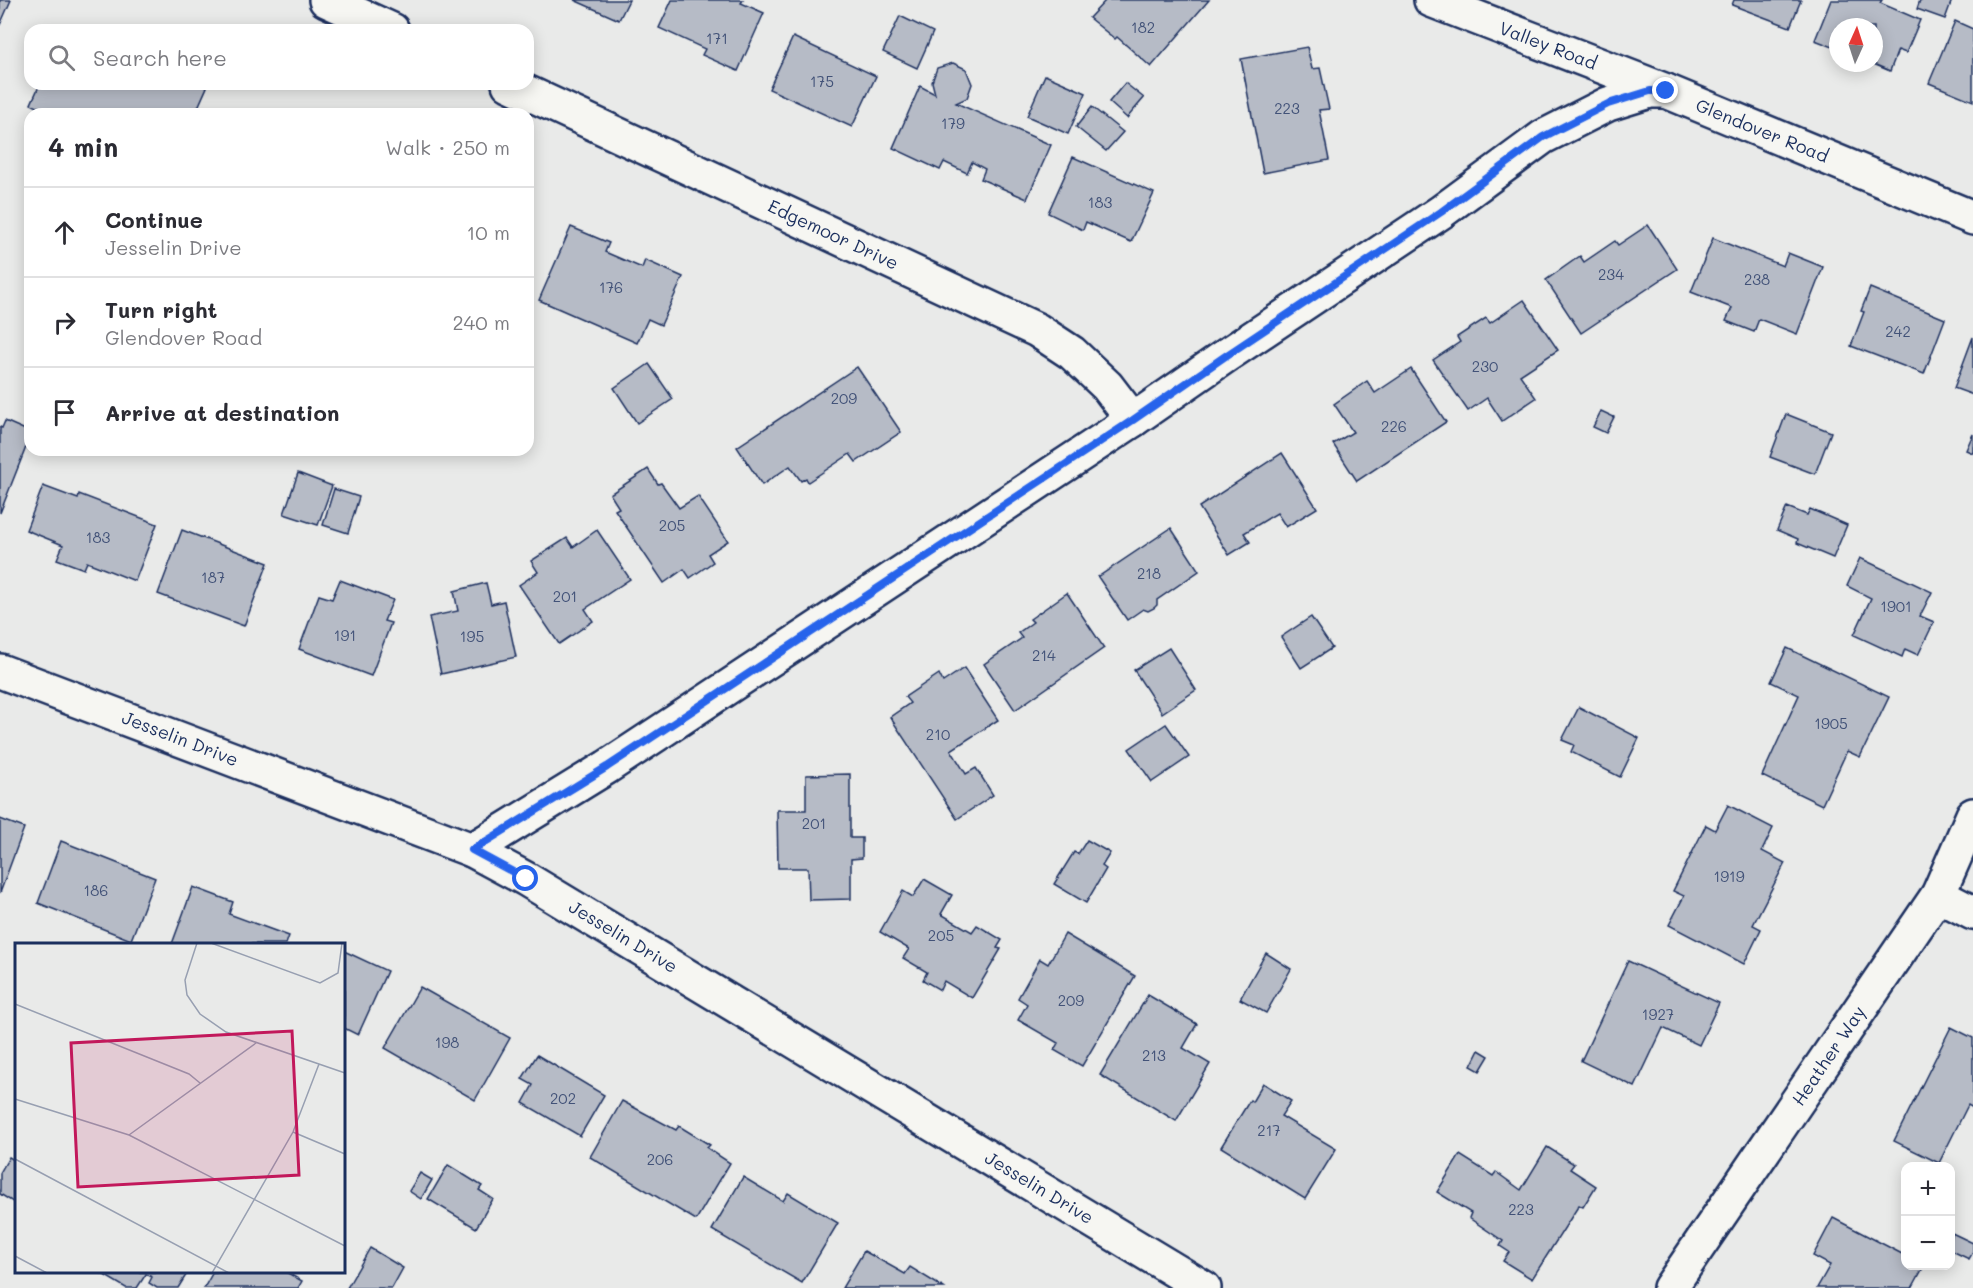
<!DOCTYPE html>
<html lang="en">
<head>
<meta charset="utf-8">
<style>
  :root { --surface:#fff; --page:#f7f7f7; --text:#2b2b33; --muted:#7c7c81; --line:#e1e1e2 }
  body { margin:0; font-family:Mali,sans-serif; background:var(--page); color:var(--text) }
  .controls { position:absolute; right:18px; bottom:18px; display:grid; overflow:hidden; border-radius:12px; box-shadow:0 3px 15px #0003 }
  .controls button { width:54px; height:54px; display:grid; place-items:center; padding:0; border:0; border-bottom:2px solid var(--line); background:var(--surface); color:var(--text); font:30px sans-serif }
  .compass { position:absolute; left:1829px; top:18px; width:54px; height:54px; border-radius:50%; background:var(--surface); box-shadow:0 3px 15px #0003; rotate:3deg }
  .stop { position:absolute; width:18px; height:18px; margin:-14px; border:4px solid #2563eb; border-radius:50%; background:#fff }
  .stop.end { background:#2563eb; border-color:#fff; box-shadow:0 2px 6px #0008 }
  .list { margin:0; padding:0; list-style:none }
  h2 { display:flex; justify-content:space-between; align-items:center; height:78px; margin:0; padding:0 24px; font-size:26px }
  h2 small { font-size:20px; font-weight:400; color:var(--muted) }
  .list li { display:grid; grid-template-columns:39px 1fr auto; gap:18px; align-items:center; box-sizing:border-box; height:90px; padding:0 24px; border-top:2px solid var(--line) }
  .list b { display:block; font-size:22px; white-space:nowrap }
  .list p { margin:0; font-size:20px; white-space:nowrap; color:var(--muted) }
  .list em { font-size:20px; font-style:normal; color:var(--muted) }
  .icon { flex:none; width:33px; height:33px; fill:none; stroke:currentColor; stroke-width:2; stroke-linecap:round; stroke-linejoin:round }
  .map { position:relative; flex:none; width:1973px; height:1288px; overflow:hidden }
  .search { position:absolute; background:var(--surface); box-shadow:0 3px 15px #0003; left:24px; top:24px; width:510px; height:66px; display:flex; align-items:center; gap:15px; box-sizing:border-box; padding:0 21px; border-radius:18px; color:var(--muted); font-size:22px }
  .panel { position:absolute; background:var(--surface); box-shadow:0 3px 15px #0003; left:24px; top:108px; width:510px; height:348px; border-radius:18px }
  .map>svg:first-child { display:block }
</style>
</head>
<body>
<div class="map">
<svg width="1973" height="1288" viewBox="0 0 1973 1288">
  <rect width="100%" height="100%" fill="#e9eae9"/>
  <filter id="ink" filterUnits="userSpaceOnUse"><feTurbulence type="fractalNoise" baseFrequency=".0167" numOctaves="2"/><feDisplacementMap in="SourceGraphic" scale="12" xChannelSelector="R" yChannelSelector="G"/><feConvolveMatrix kernelMatrix="1 2 1 2 8 2 1 2 1" color-interpolation-filters="sRGB"/></filter>
  <g filter="url(#ink)">
    <!-- building -->
    <g fill="#b6bbc6" stroke="#1b2f5e" stroke-width="1.5">
      <path d="M0,0H11L0,25Z"/>
      <path d="M574,0H629L619,20Z"/>
      <path d="M672,0H743L741,3L764,13L738,71L702,55L705,49L659,28Z"/>
      <path d="M1103,0H1209L1151,67L1117,37L1115,39L1089,18L1105,1Z"/>
      <path d="M1734,0H1801L1790,27L1732,5Z"/>
      <path d="M1831,0H1882L1880,3L1920,20L1906,53L1898,50L1890,71L1871,63H1874V27H1838V49L1815,40Z"/>
      <path d="M1920,0H1952L1945,19L1917,9Z"/>
      <path d="M900,16L933,32L917,68L883,52Z"/>
      <path d="M1955,21L1973,29V101L1929,83Z"/>
      <path d="M793,37L876,76L852,127L769,89Z"/>
      <path d="M1307,47L1312,69L1320,68L1329,109L1319,110L1329,160L1263,173L1241,59Z"/>
      <path d="M953,63L966,69L972,84L967,98L956,103L1051,145L1027,199L981,179L985,169L972,162L967,173L944,162L940,170L893,148L920,86L935,94L932,82L937,68Z"/>
      <path d="M1045,75L1086,93L1068,134L1027,116Z"/>
      <path d="M1125,83L1144,98L1127,118L1109,102Z"/>
      <path d="M40,84H201L207,87L195,114H52L31,104Z"/>
      <path d="M1092,107L1123,132L1106,151L1076,127Z"/>
      <path d="M1073,157L1154,193L1131,242L1086,222L1083,230L1048,213Z"/>
      <path d="M1648,225L1677,269L1581,333L1546,280L1580,256L1584,262L1615,241L1618,245Z"/>
      <path d="M571,227L609,243L605,252L642,268L645,260L683,277L661,325L648,319L637,343L539,300Z"/>
      <path d="M1713,238L1783,266L1788,253L1823,267L1797,334L1759,319L1754,332L1726,321L1732,308L1691,292Z"/>
      <path d="M1870,288L1945,319L1924,374L1851,346L1864,312L1861,311Z"/>
      <path d="M1524,300L1558,350L1520,375L1536,398L1502,421L1487,398L1468,411L1433,360L1460,342L1457,337L1486,318L1490,323Z"/>
      <path d="M1973,337V395L1954,388Z"/>
      <path d="M649,364L673,399L637,423L614,388Z"/>
      <path d="M857,367L901,432L856,462L850,454L808,482L806,478L801,481L790,466L762,485L737,447Z"/>
      <path d="M1411,369L1446,422L1357,481L1333,444L1353,432L1334,404L1367,381L1375,393Z"/>
      <path d="M1601,411L1614,417L1606,433L1593,427Z"/>
      <path d="M1786,414L1831,432L1815,474L1770,457Z"/>
      <path d="M5,421L30,432V437L0,513V427L2,428Z"/>
      <path d="M1973,434V453L1966,450Z"/>
      <path d="M1282,453L1317,508L1286,527L1277,513L1244,533L1250,542L1229,555L1199,507Z"/>
      <path d="M648,469L658,484L661,483L679,508L698,496L728,541L708,554L713,562L690,578L684,569L664,583L615,510L619,508L610,494Z"/>
      <path d="M298,473L332,486L318,525L284,514Z"/>
      <path d="M43,486L78,499L79,494L157,524L135,581L87,562L84,569L57,559L63,545L26,530Z"/>
      <path d="M334,489L359,497L348,533L323,525Z"/>
      <path d="M1787,507L1807,515L1810,509L1847,525L1833,558L1797,543L1798,539L1777,530Z"/>
      <path d="M1171,528L1199,571L1157,600V605L1154,608L1148,611L1143,609L1127,620L1098,577Z"/>
      <path d="M182,530L268,563L244,626L158,594Z"/>
      <path d="M597,530L630,579L585,609L593,621L559,644L519,585L538,572L531,561L567,538L573,547Z"/>
      <path d="M1860,558L1932,592L1920,616L1934,622L1918,655L1905,649L1902,657L1854,635L1871,598L1847,586Z"/>
      <path d="M340,580L393,600L384,621L391,623L371,676L299,649L319,595L332,599Z"/>
      <path d="M486,583L491,604L504,601L516,657L441,674L429,617L458,611L454,591Z"/>
      <path d="M1067,593L1104,648L1015,710L984,664L1022,638L1018,633L1033,622L1030,619Z"/>
      <path d="M1311,617L1332,648L1301,668L1281,637Z"/>
      <path d="M1169,648L1196,690L1162,713L1134,670Z"/>
      <path d="M1787,648L1889,697L1860,757L1847,751L1822,805L1762,776L1799,695L1771,682Z"/>
      <path d="M964,668L998,720L951,750L966,774L976,768L993,795L957,819L890,717L910,703L905,697L939,674L943,682Z"/>
      <path d="M1579,707L1639,738L1620,777L1571,752L1574,745L1562,740Z"/>
      <path d="M1166,724L1189,757L1152,782L1129,749Z"/>
      <path d="M850,774V838H862V858L851,859V899L809,900L808,868H778L777,810H806V775Z"/>
      <path d="M1728,805L1773,828L1762,851L1785,863L1753,925L1761,929L1744,964L1669,925L1684,896L1673,891L1706,825L1715,830Z"/>
      <path d="M0,819L24,828L0,893Z"/>
      <path d="M1087,840L1110,853L1102,866L1106,869L1086,903L1054,884L1074,852L1078,854Z"/>
      <path d="M61,841L155,878L131,940L38,903Z"/>
      <path d="M924,879L952,895L941,914L972,932L977,925L1002,940L997,948L1001,949L972,998L944,981L940,990L923,980L927,972L903,958L909,949L880,932L903,891L913,897Z"/>
      <path d="M193,887L233,902L229,914L289,936L286,944H172Z"/>
      <path d="M1065,934L1135,976L1082,1066L1054,1050L1058,1043L1018,1020L1027,1004L1018,998L1040,959L1048,964Z"/>
      <path d="M344,951L387,971L358,1035L344,1028Z"/>
      <path d="M1266,953L1291,969L1266,1013L1240,999Z"/>
      <path d="M1628,961L1719,1003L1699,1045L1663,1028L1635,1087L1581,1061Z"/>
      <path d="M420,987L510,1038L475,1100L385,1048Z"/>
      <path d="M1148,995L1197,1024L1183,1048L1210,1064L1176,1121L1100,1075Z"/>
      <path d="M1951,1027L1973,1038V1108L1968,1105L1939,1163L1894,1141Z"/>
      <path d="M1479,1050L1489,1056L1480,1071L1471,1066Z"/>
      <path d="M537,1055L604,1095L580,1136L523,1103L533,1085L522,1079Z"/>
      <path d="M1263,1083L1291,1101L1281,1116L1336,1149L1305,1199L1221,1147L1250,1100L1252,1102Z"/>
      <path d="M622,1101L676,1130L679,1126L710,1145L707,1148L730,1163L696,1220L590,1157Z"/>
      <path d="M1547,1147L1574,1164L1570,1169L1596,1186L1583,1207L1579,1205L1532,1279L1503,1261L1509,1252L1500,1246L1503,1241L1469,1218L1471,1213L1437,1192L1460,1155L1493,1176L1496,1172L1521,1190Z"/>
      <path d="M9,1157L16,1161V1204L0,1194V1173Z"/>
      <path d="M448,1165L482,1186L479,1190L493,1199L476,1228L428,1199Z"/>
      <path d="M420,1173L432,1180L421,1199L409,1191Z"/>
      <path d="M743,1177L783,1201L788,1193L838,1223L802,1283L712,1230Z"/>
      <path d="M1833,1218L1906,1256V1266H1924L1912,1288H1817L1830,1265L1813,1256Z"/>
      <path d="M1952,1233L1973,1243V1252L1969,1259L1950,1250Z"/>
      <path d="M370,1248L403,1268L392,1288H347Z"/>
      <path d="M864,1251L905,1274L910,1267L944,1288H842Z"/>
      <path d="M99,1272H188L178,1288H157L149,1283L152,1277L146,1274L137,1288H126Z"/>
      <path d="M213,1272H286L302,1281L298,1288H204Z"/>
    </g>
    <g fill="none" stroke-linecap="round" stroke-linejoin="round">
      <defs>
        <g id="street">
          <path d="M326,0L392,30"/>
          <path d="M1431,0L1666,91L1973,218"/>
          <path d="M509,84L1037,330L1072,353L1107,386L1133,420"/>
          <path d="M0,671L472,850L526,879L1204,1288"/>
          <path d="M472,850L607,767L1133,420L1224,357L1441,212L1543,137L1608,104L1650,91H1666"/>
          <path d="M1938,895L1973,913"/>
          <path d="M1670,1288L1938,895L1973,815"/>
        </g>
      </defs>
      <!-- street casing -->
      <use href="#street" stroke="#1b2f5e" stroke-width="38"/>
      <!-- street -->
      <use href="#street" stroke="#f6f6f2" stroke-width="33"/>
    </g>
  </g>
  <g fill="none" stroke-linecap="round" stroke-linejoin="round" filter="url(#ink)">
    <!-- route -->
    <path stroke="#2563eb" stroke-width="8" d="M526,879L472,850L607,767L1133,420L1224,357L1441,212L1543,137L1608,104L1650,91H1666"/>
  </g>
  <g text-anchor="middle" stroke-width="6" stroke-linejoin="round" paint-order="stroke">
    <!-- number labels -->
    <g font-size="15" fill="#425278">
      <text x="1143" y="33">182</text>
      <text x="717" y="44">171</text>
      <text x="822" y="87">175</text>
      <text x="1287" y="114">223</text>
      <text x="953" y="129">179</text>
      <text x="1100" y="208">183</text>
      <text x="1611" y="280">234</text>
      <text x="1757" y="285">238</text>
      <text x="611" y="293">176</text>
      <text x="1898" y="337">242</text>
      <text x="1485" y="372">230</text>
      <text x="844" y="404">209</text>
      <text x="1394" y="432">226</text>
      <text x="672" y="531">205</text>
      <text x="98" y="543">183</text>
      <text x="1149" y="579">218</text>
      <text x="213" y="583">187</text>
      <text x="565" y="602">201</text>
      <text x="1896" y="612">1901</text>
      <text x="345" y="641">191</text>
      <text x="472" y="642">195</text>
      <text x="1044" y="661">214</text>
      <text x="1831" y="729">1905</text>
      <text x="938" y="740">210</text>
      <text x="814" y="829">201</text>
      <text x="1729" y="882">1919</text>
      <text x="96" y="896">186</text>
      <text x="941" y="941">205</text>
      <text x="1071" y="1006">209</text>
      <text x="1658" y="1020">1927</text>
      <text x="447" y="1048">198</text>
      <text x="1154" y="1061">213</text>
      <text x="563" y="1104">202</text>
      <text x="1269" y="1136">217</text>
      <text x="660" y="1165">206</text>
      <text x="1521" y="1215">223</text>
    </g>
    <!-- street labels -->
    <g font-size="18" fill="#1b2f5e" stroke="#f6f6f2">
      <text transform="translate(1548 46) rotate(21)" y="6">Valley Road</text>
      <text transform="translate(1762 131) rotate(22)" y="6">Glendover Road</text>
      <text transform="translate(833 235) rotate(25)" y="6">Edgemoor Drive</text>
      <text transform="translate(180 739) rotate(21)" y="6">Jesselin Drive</text>
      <text transform="translate(623 937) rotate(31)" y="6">Jesselin Drive</text>
      <text transform="translate(1829 1056) rotate(-56)" y="6">Heather Way</text>
      <text transform="translate(1039 1188) rotate(31)" y="6">Jesselin Drive</text>
    </g>
  </g>
  <!-- overview -->
  <g transform="translate(15 943)">
    <rect width="330" height="330" fill="#e9eae9"/>
    <path fill="none" stroke="#979fb1" stroke-width="1.5" d="M182,0L170,37L172,52L185,71L211,89L330,130M196,0L305,40L323,30L327,0M0,61L174,131L185,140M0,156L114,192L330,303M278,189L330,211M114,192L241,100M0,216L214,330M0,313L32,330M197,330L278,189L304,121"/>
    <path fill="#c2185b" fill-opacity="0.15" stroke="#c2185b" stroke-width="3" d="M277,88L284,232L63,244L56,100Z"/>
    <rect width="330" height="330" fill="none" stroke="#1b2f5e" stroke-width="3"/>
  </g>
</svg>
<div class="controls">
<button>+</button>
<button>−</button>
</div>
<svg class="compass" viewBox="-18 -18 36 36"><path d="M0-13l5 13h-10z" fill="#e53935"/><path d="M0 13l5-13h-10z" fill="#7c7c81"/></svg>
<div class="stop" style="left:526px;top:879px"></div>
<div class="stop end" style="left:1666px;top:91px"></div>
<div class="search"><svg class="icon" aria-label="search" viewBox="0 0 24 24"><circle cx="10" cy="10" r="6"/><path d="M15 15l6 6"/></svg>Search here</div>
<section class="panel">
<h2>4 min<small>Walk · 250 m</small></h2>
<ul class="list">
<li><svg class="icon" aria-label="ahead" viewBox="0 0 24 24"><path d="M12 20V5M6 11l6-6 6 6"/></svg><div><b>Continue</b><p>Jesselin Drive</p></div><em>10 m</em></li>
<li><svg class="icon" aria-label="right" viewBox="0 0 24 24"><path d="M7 20v-9h11M14 6l5 5-5 5"/></svg><div><b>Turn right</b><p>Glendover Road</p></div><em>240 m</em></li>
<li><svg class="icon" aria-label="arrive" viewBox="0 0 24 24"><path d="M6 21V4h12l-3 4 3 4H6"/></svg><div><b>Arrive at destination</b></div></li>
</ul>
</section>
</div>
</body>
</html>
